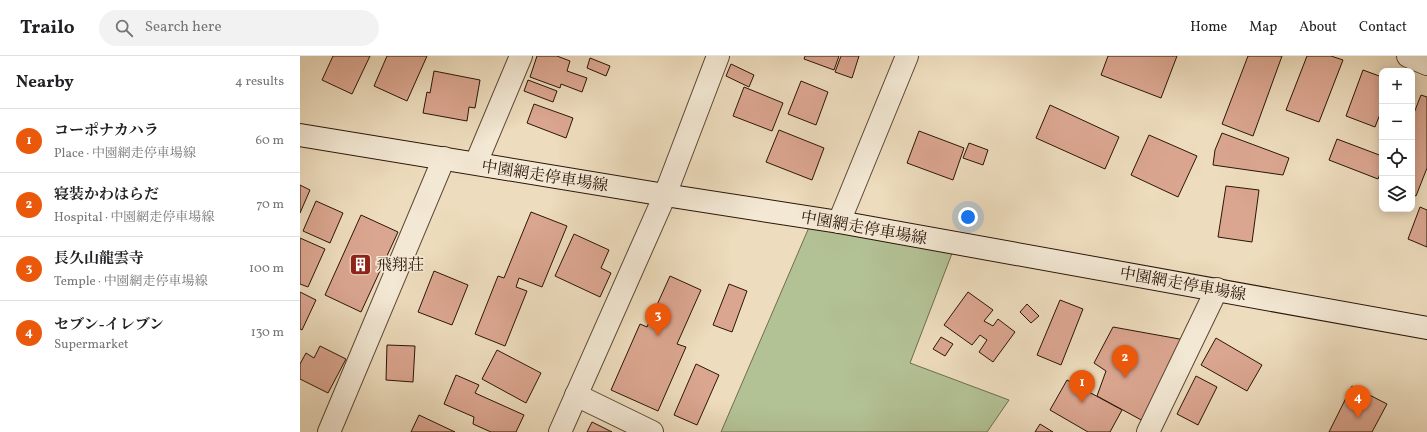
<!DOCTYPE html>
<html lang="en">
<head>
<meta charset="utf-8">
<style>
  :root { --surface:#fff; --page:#f2f2f2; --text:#202124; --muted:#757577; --line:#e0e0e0; --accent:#ea580c }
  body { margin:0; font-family:Vollkorn,"Noto Serif JP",serif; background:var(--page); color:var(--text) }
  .controls { position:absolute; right:12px; top:12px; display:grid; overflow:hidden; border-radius:8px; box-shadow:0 2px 10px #0003 }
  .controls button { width:36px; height:36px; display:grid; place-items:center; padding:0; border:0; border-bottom:1px solid var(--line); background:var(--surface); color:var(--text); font:20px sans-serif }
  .you { position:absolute; left:668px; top:161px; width:14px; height:14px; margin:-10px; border:3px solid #fff; border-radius:50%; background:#1a73e8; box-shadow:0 0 0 6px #1a73e833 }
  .badge { display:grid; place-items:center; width:26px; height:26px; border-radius:50%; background:var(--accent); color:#fff; font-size:13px; font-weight:700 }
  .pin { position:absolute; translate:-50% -33px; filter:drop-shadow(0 1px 2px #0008) }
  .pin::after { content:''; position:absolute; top:21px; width:14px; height:12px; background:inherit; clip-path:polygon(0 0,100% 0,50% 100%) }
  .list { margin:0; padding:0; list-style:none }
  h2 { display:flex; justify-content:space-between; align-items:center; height:52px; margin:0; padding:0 16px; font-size:17px }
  h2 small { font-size:13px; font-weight:400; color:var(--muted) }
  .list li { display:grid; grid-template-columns:26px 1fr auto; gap:12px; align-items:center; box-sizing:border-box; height:64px; padding:0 16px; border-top:1px solid var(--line) }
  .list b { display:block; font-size:15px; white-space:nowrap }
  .list p { margin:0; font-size:13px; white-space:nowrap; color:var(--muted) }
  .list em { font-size:13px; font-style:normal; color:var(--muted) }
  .icon { flex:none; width:22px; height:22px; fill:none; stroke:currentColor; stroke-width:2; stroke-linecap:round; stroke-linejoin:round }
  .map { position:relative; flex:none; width:1127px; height:376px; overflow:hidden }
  header { display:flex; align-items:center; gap:24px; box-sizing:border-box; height:56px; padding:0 20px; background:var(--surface); border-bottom:1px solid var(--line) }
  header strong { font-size:19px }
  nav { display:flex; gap:22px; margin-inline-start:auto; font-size:14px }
  .search { width:280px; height:36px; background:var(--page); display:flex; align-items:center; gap:10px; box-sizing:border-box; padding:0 14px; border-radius:22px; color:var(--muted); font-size:15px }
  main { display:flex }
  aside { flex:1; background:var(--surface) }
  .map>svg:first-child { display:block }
</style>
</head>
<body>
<header>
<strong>Trailo</strong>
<div class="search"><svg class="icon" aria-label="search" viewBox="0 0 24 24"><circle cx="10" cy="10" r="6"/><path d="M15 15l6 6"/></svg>Search here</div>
<nav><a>Home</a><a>Map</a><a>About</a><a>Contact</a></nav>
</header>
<main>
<aside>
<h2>Nearby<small>4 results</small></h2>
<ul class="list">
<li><span class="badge">1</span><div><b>コーポナカハラ</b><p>Place · 中園網走停車場線</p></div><em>60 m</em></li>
<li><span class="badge">2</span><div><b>寝装かわはらだ</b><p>Hospital · 中園網走停車場線</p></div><em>70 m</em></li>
<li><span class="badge">3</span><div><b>長久山龍雲寺</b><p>Temple · 中園網走停車場線</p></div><em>100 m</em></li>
<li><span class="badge">4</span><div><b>セブン-イレブン</b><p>Supermarket</p></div><em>130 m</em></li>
</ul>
</aside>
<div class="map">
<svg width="1127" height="376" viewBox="0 0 1127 376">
  <rect width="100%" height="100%" fill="#eddcbd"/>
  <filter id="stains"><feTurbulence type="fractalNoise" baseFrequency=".005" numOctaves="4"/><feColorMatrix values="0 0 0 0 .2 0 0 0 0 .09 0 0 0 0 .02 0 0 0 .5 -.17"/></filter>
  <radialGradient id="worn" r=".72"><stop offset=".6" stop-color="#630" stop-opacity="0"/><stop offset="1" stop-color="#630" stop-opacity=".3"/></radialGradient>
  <!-- green -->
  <path fill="#b3c295" stroke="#6f6c4e" d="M513,162L656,187L610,307L709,344L687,376H421Z"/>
  <!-- building -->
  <g fill="#dba690" stroke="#2b1508">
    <path d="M33,0H70L52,38L22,24Z"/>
    <path d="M87,0H127L107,45L74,30Z"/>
    <path d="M237,0H257L270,5L267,15L287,22L282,36L261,28L260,32L230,21Z"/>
    <path d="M505,0H539L534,14L504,3Z"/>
    <path d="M541,0H559L552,22L535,16Z"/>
    <path d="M808,0H877L861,42L801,19Z"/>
    <path d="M948,0H982L953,80L922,68Z"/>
    <path d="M1007,0H1031L1043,4L1019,66L986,54Z"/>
    <path d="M290,2L310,10L306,20L287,12Z"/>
    <path d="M431,8L454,19L449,31L426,20Z"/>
    <path d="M1063,14L1082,21V53L1075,71L1046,60Z"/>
    <path d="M134,15L180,24L175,52L169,51L167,65L123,57L127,36L130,37Z"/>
    <path d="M228,24L257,35L253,46L224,35Z"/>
    <path d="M501,25L528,36L516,69L488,58Z"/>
    <path d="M444,31L483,47L472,75L433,60Z"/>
    <path d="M1121,39L1127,41V112L1116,140L1112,138V62Z"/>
    <path d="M234,48L273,62L266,82L227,67Z"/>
    <path d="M750,49L819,81L805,113L736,82Z"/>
    <path d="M479,74L524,92L512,124L466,106Z"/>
    <path d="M619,75L664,92L653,124L607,107Z"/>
    <path d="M922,77L989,102L983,119L913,109L915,94Z"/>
    <path d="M849,79L897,100L878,141L831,119Z"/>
    <path d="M1037,83L1082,100V113L1078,123L1029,104Z"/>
    <path d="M669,87L688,94L683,109L663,102Z"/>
    <path d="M0,129L10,134L0,157Z"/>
    <path d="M926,130L959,134L952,186L918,181Z"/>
    <path d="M16,145L43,157L30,187L3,175Z"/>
    <path d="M1120,151L1127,154V191L1108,183Z"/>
    <path d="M231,156L267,170L242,231L219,222L216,231L227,235L205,290L175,278L198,220L204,222Z"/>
    <path d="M61,159L98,176L61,256L25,239Z"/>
    <path d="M274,178L309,194L301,212L311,217L300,241L255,220Z"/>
    <path d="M0,182L25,193L8,231L0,228Z"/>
    <path d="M134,215L168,229L152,269L118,256Z"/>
    <path d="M370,220L401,234L377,288L386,291L358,355L311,334L340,268L347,271Z"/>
    <path d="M429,228L447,235L432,276L413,269Z"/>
    <path d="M0,236L16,244L2,274L0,273Z"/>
    <path d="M668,236L693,254L684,265L693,270L698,263L715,276L693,306L679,296L687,284L680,279L672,289L644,269Z"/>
    <path d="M760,244L783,253L761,309L737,299Z"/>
    <path d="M727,248L739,260L731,267L720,256Z"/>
    <path d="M813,271L885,284L845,366L797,340L806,315L794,307Z"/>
    <path d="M641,281L653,288L645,300L633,293Z"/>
    <path d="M916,282L962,309L947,335L901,309Z"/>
    <path d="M87,289L115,290L113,326L86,324Z"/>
    <path d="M20,290L46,303L28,337L0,323V308L6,297L14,302Z"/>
    <path d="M197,294L241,317L226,347L182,323Z"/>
    <path d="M396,308L419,319L397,369L374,359Z"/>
    <path d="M156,319L179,329L175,337L224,359L216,376H191L173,368L174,361L144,348Z"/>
    <path d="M896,320L917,331L898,369L877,358Z"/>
    <path d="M767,324L822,354L810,376H788L750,354Z"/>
    <path d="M1052,330L1087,348L1072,376H1029Z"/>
    <path d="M119,359L155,376H111Z"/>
    <path d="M292,366L312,376H287Z"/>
    <path d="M740,368L753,376H735Z"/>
  </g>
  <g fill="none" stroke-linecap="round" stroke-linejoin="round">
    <defs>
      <g id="minor">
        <path d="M1108,0L1127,8"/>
        <path d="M176,107L221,0"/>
        <path d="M539,166L607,0"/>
        <path d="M276,339L352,376"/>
        <path d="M29,376L144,102"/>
        <path d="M260,376L365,139L418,0"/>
        <path d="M848,376L917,233"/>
      </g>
      <path id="secondary" d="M0,79L365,139L539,166L1127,272"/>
    </defs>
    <!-- minor casing -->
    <use href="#minor" stroke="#5c4735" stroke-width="24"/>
    <!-- secondary casing -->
    <use href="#secondary" stroke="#2b1508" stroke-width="24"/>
    <!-- minor -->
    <use href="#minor" stroke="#f3e8d4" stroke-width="22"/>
    <!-- secondary -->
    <use href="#secondary" stroke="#f3e8d4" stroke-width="22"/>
  </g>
  <!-- icons -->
  <defs>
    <symbol id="building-square" viewBox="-11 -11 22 22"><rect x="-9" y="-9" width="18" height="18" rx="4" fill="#8f2418" stroke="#f3e8d4"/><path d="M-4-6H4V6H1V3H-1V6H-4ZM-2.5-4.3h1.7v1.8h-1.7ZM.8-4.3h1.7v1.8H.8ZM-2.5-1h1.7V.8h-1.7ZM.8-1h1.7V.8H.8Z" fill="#fff"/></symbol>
  </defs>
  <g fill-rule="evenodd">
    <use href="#building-square" x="48" y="196" width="25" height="25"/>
  </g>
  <g text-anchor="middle" stroke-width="3.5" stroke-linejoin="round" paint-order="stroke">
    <!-- street labels -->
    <g font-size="16" fill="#2b1508" stroke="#f3e8d4">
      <text transform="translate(245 119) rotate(9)" y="6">中園網走停車場線</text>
      <text transform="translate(564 171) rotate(10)" y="6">中園網走停車場線</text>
      <text transform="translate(883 227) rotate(10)" y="6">中園網走停車場線</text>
    </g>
    <!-- poi labels -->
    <g font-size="16" fill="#2b1508" stroke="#f3e8d4" text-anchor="start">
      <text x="76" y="214">飛翔荘</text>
    </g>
  </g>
  <rect width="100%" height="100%" filter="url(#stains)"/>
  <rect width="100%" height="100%" fill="url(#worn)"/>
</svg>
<div class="controls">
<button>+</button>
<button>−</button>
<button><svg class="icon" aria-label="locate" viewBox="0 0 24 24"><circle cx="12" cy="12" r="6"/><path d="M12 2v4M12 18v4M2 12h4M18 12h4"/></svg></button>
<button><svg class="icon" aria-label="layers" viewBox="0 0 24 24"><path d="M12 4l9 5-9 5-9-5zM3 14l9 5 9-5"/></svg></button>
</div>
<div class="you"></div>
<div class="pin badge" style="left:782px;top:347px">1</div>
<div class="pin badge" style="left:825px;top:322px">2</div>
<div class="pin badge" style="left:358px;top:280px">3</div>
<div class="pin badge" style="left:1058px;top:362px">4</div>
</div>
</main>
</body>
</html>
